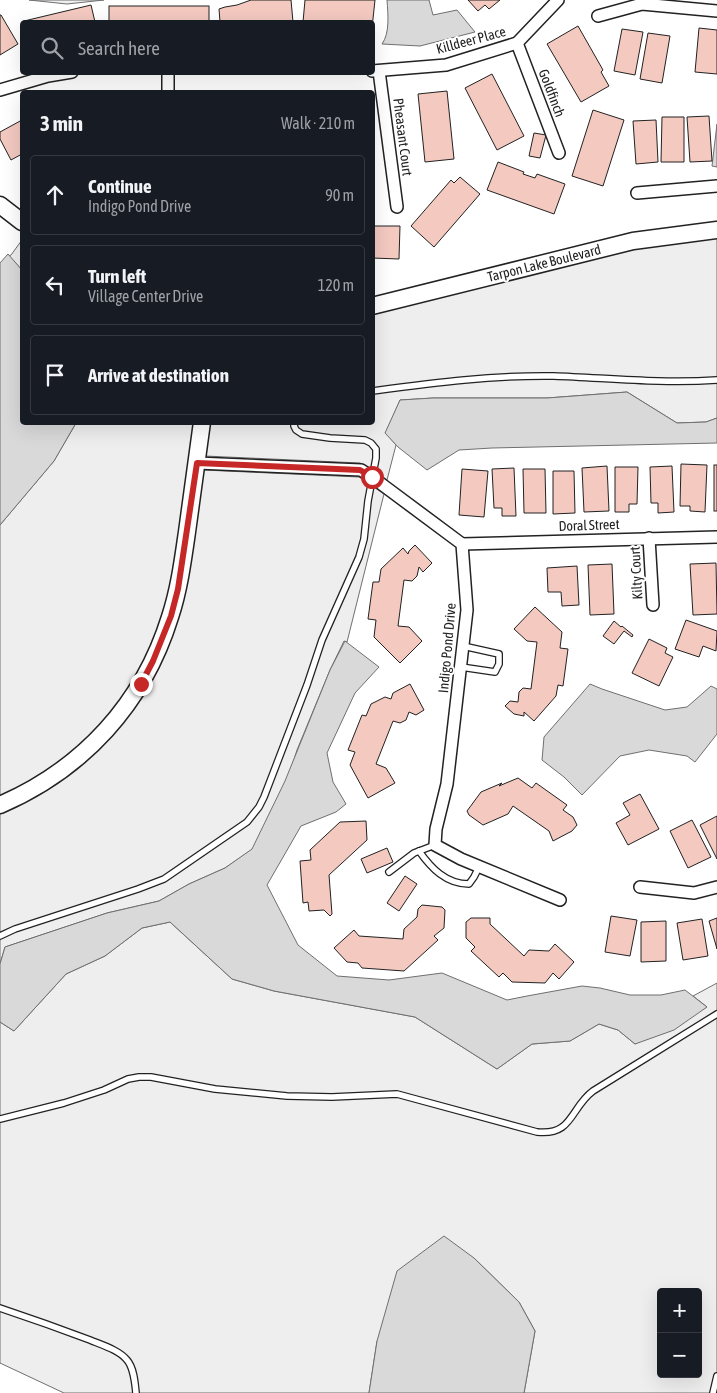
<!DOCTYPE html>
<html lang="en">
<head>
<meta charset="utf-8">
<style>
  :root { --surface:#171b24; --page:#20242c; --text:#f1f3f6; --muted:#9ea1a6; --line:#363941 }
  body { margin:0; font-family:"Asap Condensed",sans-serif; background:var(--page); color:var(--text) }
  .controls { position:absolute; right:15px; bottom:15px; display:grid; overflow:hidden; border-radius:5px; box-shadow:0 5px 20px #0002 }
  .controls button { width:45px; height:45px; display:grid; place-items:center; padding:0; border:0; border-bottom:1px solid var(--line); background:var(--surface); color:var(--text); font:25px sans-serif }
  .stop { position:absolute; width:15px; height:15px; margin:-11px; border:4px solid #c62828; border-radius:50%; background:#fff }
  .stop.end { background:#c62828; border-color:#fff; box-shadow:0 1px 5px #0008 }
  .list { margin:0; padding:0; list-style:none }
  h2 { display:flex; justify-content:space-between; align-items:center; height:65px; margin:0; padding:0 20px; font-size:21px }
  h2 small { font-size:16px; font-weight:400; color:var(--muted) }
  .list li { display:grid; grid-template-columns:32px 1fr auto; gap:15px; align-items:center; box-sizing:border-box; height:80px; margin:0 10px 10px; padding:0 10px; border:1px solid var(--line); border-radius:5px }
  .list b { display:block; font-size:19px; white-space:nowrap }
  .list p { margin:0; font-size:16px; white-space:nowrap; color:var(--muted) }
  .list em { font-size:16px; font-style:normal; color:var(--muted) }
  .icon { flex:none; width:28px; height:28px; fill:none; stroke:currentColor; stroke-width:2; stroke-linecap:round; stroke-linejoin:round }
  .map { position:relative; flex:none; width:717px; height:1393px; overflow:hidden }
  .search { position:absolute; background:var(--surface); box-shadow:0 5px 20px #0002; left:20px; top:20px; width:355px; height:55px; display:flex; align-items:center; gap:12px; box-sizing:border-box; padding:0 18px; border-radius:5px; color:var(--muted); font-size:19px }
  .panel { position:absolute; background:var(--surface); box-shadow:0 5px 20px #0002; left:20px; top:90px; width:355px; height:335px; border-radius:5px }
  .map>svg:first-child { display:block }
</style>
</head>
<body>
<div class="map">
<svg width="717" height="1393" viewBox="0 0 717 1393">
  <rect width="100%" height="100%" fill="#fff"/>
  <!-- green -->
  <g fill="#eee" stroke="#6f6f6f" fill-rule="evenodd">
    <path d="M29,0H104L67,4Z"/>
    <path d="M717,237V418L706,422L677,423L627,392L547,398H433L400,400L386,433L396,445L387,480L375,471L360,463L205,456L209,423L372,422L373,313L636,248Z"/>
    <path d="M22,240V270L9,256L11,255Z"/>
    <path d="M76,423H195L190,462L170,587L164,613L147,658L124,697L92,735L39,778L0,797V525L54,461Z"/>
    <path d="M203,470L359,477L384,494L347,642L344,641L330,670L297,750L269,838L225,868L189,884L159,901L107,913L5,947L0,964V813L47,790L88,760L119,727L148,688L160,665L178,618Z"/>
    <path d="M170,922L232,979L274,991L415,1017L497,1069L532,1044L570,1041L599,1024L618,1030L635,1044L707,1007L693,996L717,983V1393H524L535,1331L519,1302L474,1258L377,1341L369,1393H64L0,1363V1022L14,1031L66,974L105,956L142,928ZM661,1292H698V1374H661Z"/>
  </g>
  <!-- water -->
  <g fill="#d9d9d9" stroke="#6f6f6f">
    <path d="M387,0H429L433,15L457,10L475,32L420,46L382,44C390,33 388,14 387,0Z"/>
    <path d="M717,124V167L712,166Z"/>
    <path d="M8,254L22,270V422L76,423L54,461L0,525V263Z"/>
    <path d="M627,392L677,423L706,422L717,418V443L492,448L459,450L427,470L398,447L385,433L400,400L433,398H547Z"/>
    <path d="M345,641L379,667L355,693L327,753L333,782L346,804L336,812L301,826L267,885L298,945L337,976L389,980L442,973L507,1000L527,996L582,986L600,988L630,995H661L685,990L707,1007L674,1030L635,1044L618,1030L599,1024L570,1041L532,1044L497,1069L415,1017L274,991L232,979L170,922L142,928L105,956L66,974L14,1031L0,1022V964L5,947L107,913L159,901L189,884L225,868L252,849L285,781L330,670Z"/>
    <path d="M590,684L602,689L665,710L687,707L711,686L717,689V734L695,762L687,756L649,750L620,756L582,795L564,777L542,760L544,737Z"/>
    <path d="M444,1236L474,1258L519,1302L535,1331L524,1393H369L377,1341L397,1271Z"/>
  </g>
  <!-- building -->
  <g fill="#f3c9c0" stroke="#222">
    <path d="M251,0H291L293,22H220L219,9L225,7L237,5Z"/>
    <path d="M305,0H375L372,28V22H303Z"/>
    <path d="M468,0H500L489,9L485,5L478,11Z"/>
    <path d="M91,5L95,22H24V21Z"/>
    <rect x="109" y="6" width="100" height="16"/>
    <path d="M0,15H1L18,44L0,55Z"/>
    <path d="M578,26L603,70L601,72L609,86L581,102L547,44Z"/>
    <path d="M699,28L717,30V74L695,72Z"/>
    <path d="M622,29L643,32L635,75L614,71Z"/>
    <path d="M648,33L670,36L662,83L640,79Z"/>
    <path d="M492,74L524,136L497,150L465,88Z"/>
    <path d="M447,91L454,159L425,162L418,94Z"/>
    <path d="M593,110L624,120L603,186L572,176Z"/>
    <path d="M709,116L712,161L690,162L687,117Z"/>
    <path d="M662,117H684V162H661Z"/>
    <path d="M22,120V154L11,160L0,139V132Z"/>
    <path d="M656,120L658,162L636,164L633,121Z"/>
    <path d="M534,133L546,135L540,158L529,156Z"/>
    <path d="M498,162L524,172L523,174L535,178L537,174L565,184L554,214L487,190Z"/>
    <path d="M460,177L480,194L434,247L411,226L451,180L454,183Z"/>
    <path d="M372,226H400L399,259L372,258Z"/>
    <path d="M681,464L707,465L705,512L690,511V506H680Z"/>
    <rect x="714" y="465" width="3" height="46"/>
    <path d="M607,466L609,511L584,512L582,468Z"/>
    <path d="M672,466L674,512L658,513V503H651L650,467Z"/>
    <path d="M615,467H638L637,504H629V512H615Z"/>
    <path d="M514,468L516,516H502V508H494L492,469Z"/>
    <path d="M462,469L488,471L484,517L459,515Z"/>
    <path d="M523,469H545L546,513H524Z"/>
    <path d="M553,471H574L575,513L553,514Z"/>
    <path d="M415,545L432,563L423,572L419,567L417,576L412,581L404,580L398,626L409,627L422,641L400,663L374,637L376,620L368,619L373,582H379L381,569L403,548L408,554L409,551Z"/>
    <path d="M716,563L717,614L693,615L690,564Z"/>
    <path d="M612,564L614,614L590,615L588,565Z"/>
    <path d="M577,566L579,605L562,606L561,592H548L547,568Z"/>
    <path d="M535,607L562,632L560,648L568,649L563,686L558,685L556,696L534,721L524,712V716L514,714L505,706L510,701L518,702L519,692L523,688L531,689L537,642L527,641L514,629Z"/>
    <path d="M686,620L717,631L716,651L703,646L699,657L675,649Z"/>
    <path d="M614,621L621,627L622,626L633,635L632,637L624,631L614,644L603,636Z"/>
    <path d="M649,639L667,648L665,653L673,657L659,686L632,673Z"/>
    <path d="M410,684L424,710L416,715L409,712L406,720L400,723L393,721L376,764L386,768L395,783L368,798L350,765L355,752L348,750L362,715L366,716L371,704L385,697L391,699L393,693Z"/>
    <path d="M518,778L532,788L536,783L567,805L563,810L573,817L577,825L572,831L553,841L549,831L513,806L508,814L483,825L469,815L467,811L481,792L502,783L499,786Z"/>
    <path d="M640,794L659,829L628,845L616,823L630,815L623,803Z"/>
    <path d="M717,816V859L700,825Z"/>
    <path d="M692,820L711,857L688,868L670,831Z"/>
    <path d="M366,821L367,840L329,875L332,914L330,916L324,910L309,911L308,902L303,903L300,861L311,860L310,850L340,822Z"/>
    <path d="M387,848L393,862L367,873L361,859Z"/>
    <path d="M405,876L417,884L399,911L387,903Z"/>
    <path d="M422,905L442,907L445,910L444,928L434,936L438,940L404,971L362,968L358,963L347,962L334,948L354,930L359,936L403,939L404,929L417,917L418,909Z"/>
    <path d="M611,916L637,920L630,956L605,952Z"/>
    <path d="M471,918H490V924L524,956L529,950L549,951L555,944L574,962L559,979L553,973L545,983L512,982L503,973L499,977L471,951L475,947L466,938V922Z"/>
    <path d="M717,918V949L709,921Z"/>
    <path d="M702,919L708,956L683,960L677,923Z"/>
    <path d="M666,921V961L641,962V922Z"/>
  </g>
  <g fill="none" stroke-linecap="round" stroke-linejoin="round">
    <defs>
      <g id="lane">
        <path d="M372,391C433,383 493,375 554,376C608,378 662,384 717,380"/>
        <path d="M461,667L495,672L499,664V654L463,646"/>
        <path d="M419,851C431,868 446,884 469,884L474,877L479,867"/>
        <path d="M389,872L414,853L435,845"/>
        <path d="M0,936L15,929L138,889L164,879L247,822L259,807L264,797L307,685L322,640L359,557L364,539L368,501L376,458V449L371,443L365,440L330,438L302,434L296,430L294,426L295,422"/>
        <path d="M0,1119L64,1103L104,1090L128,1079L139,1077H151L215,1089L287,1096L332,1097L397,1094L537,1132C573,1136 570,1108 593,1091L717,1014"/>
        <path d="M0,1308C30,1318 61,1329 90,1340C102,1345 119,1350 127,1360C134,1368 135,1383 136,1393"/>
        <path d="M713,1393L717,1376"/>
      </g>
      <g id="street">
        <path d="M598,16L642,4L717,11"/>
        <path d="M517,43L559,153"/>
        <path d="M372,71L446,65L517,43L558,0"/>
        <path d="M379,71L397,207"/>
        <path d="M168,72V92"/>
        <path d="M0,90L48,76L72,72"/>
        <path d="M637,193L717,186"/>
        <path d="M197,463L361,470L372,477L462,544L467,610L447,784L436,829L435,845L461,859L560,900"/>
        <path d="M649,538L653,605"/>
        <path d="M462,544L717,537"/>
        <path d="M640,887L694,893L717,887"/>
      </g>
      <g id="secondary">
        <path d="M0,205L22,222"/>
        <path d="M372,306L633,241L717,230"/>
        <path d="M0,805C83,769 143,704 170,617C179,590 183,560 187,532C192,495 197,459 202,422"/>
      </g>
    </defs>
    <!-- lane casing -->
    <use href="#lane" stroke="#222" stroke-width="8"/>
    <!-- street casing -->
    <use href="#street" stroke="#222" stroke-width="14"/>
    <!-- secondary casing -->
    <use href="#secondary" stroke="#222" stroke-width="19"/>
    <!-- lane -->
    <use href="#lane" stroke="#fff" stroke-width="5.5"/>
    <!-- street -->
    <use href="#street" stroke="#fff" stroke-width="11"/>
    <!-- secondary -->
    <use href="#secondary" stroke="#fff" stroke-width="16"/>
  </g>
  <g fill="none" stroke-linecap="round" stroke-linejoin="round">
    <!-- route -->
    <path stroke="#c62828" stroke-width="6" d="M141,684L153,661L171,616L178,589L197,463L360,470L372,477"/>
  </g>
  <g text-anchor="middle" stroke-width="4" stroke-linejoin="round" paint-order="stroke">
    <!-- street labels -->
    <g font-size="14" fill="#222" stroke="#fff">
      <text transform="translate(471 40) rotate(-15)" y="5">Killdeer Place</text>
      <text transform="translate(552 93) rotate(69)" y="5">Goldfinch</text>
      <text transform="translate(403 137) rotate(83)" y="5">Pheasant Court</text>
      <text transform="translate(544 263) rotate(-14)" y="5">Tarpon Lake Boulevard</text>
      <text transform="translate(589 525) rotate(-2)" y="5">Doral Street</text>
      <text transform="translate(636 573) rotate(-93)" y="5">Kilty Court</text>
      <text transform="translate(447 648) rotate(-85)" y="5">Indigo Pond Drive</text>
    </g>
  </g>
</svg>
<div class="controls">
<button>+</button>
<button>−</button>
</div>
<div class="stop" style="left:372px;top:477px"></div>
<div class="stop end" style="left:141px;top:684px"></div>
<div class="search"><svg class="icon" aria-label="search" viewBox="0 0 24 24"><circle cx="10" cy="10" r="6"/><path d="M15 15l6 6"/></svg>Search here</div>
<section class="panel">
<h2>3 min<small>Walk · 210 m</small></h2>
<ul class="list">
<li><svg class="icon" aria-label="ahead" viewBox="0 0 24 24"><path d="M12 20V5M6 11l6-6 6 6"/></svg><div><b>Continue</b><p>Indigo Pond Drive</p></div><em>90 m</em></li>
<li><svg class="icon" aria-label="left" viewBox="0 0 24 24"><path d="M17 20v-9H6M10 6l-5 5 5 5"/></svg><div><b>Turn left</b><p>Village Center Drive</p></div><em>120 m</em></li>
<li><svg class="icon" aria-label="arrive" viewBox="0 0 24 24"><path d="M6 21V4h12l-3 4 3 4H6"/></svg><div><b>Arrive at destination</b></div></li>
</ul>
</section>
</div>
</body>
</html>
